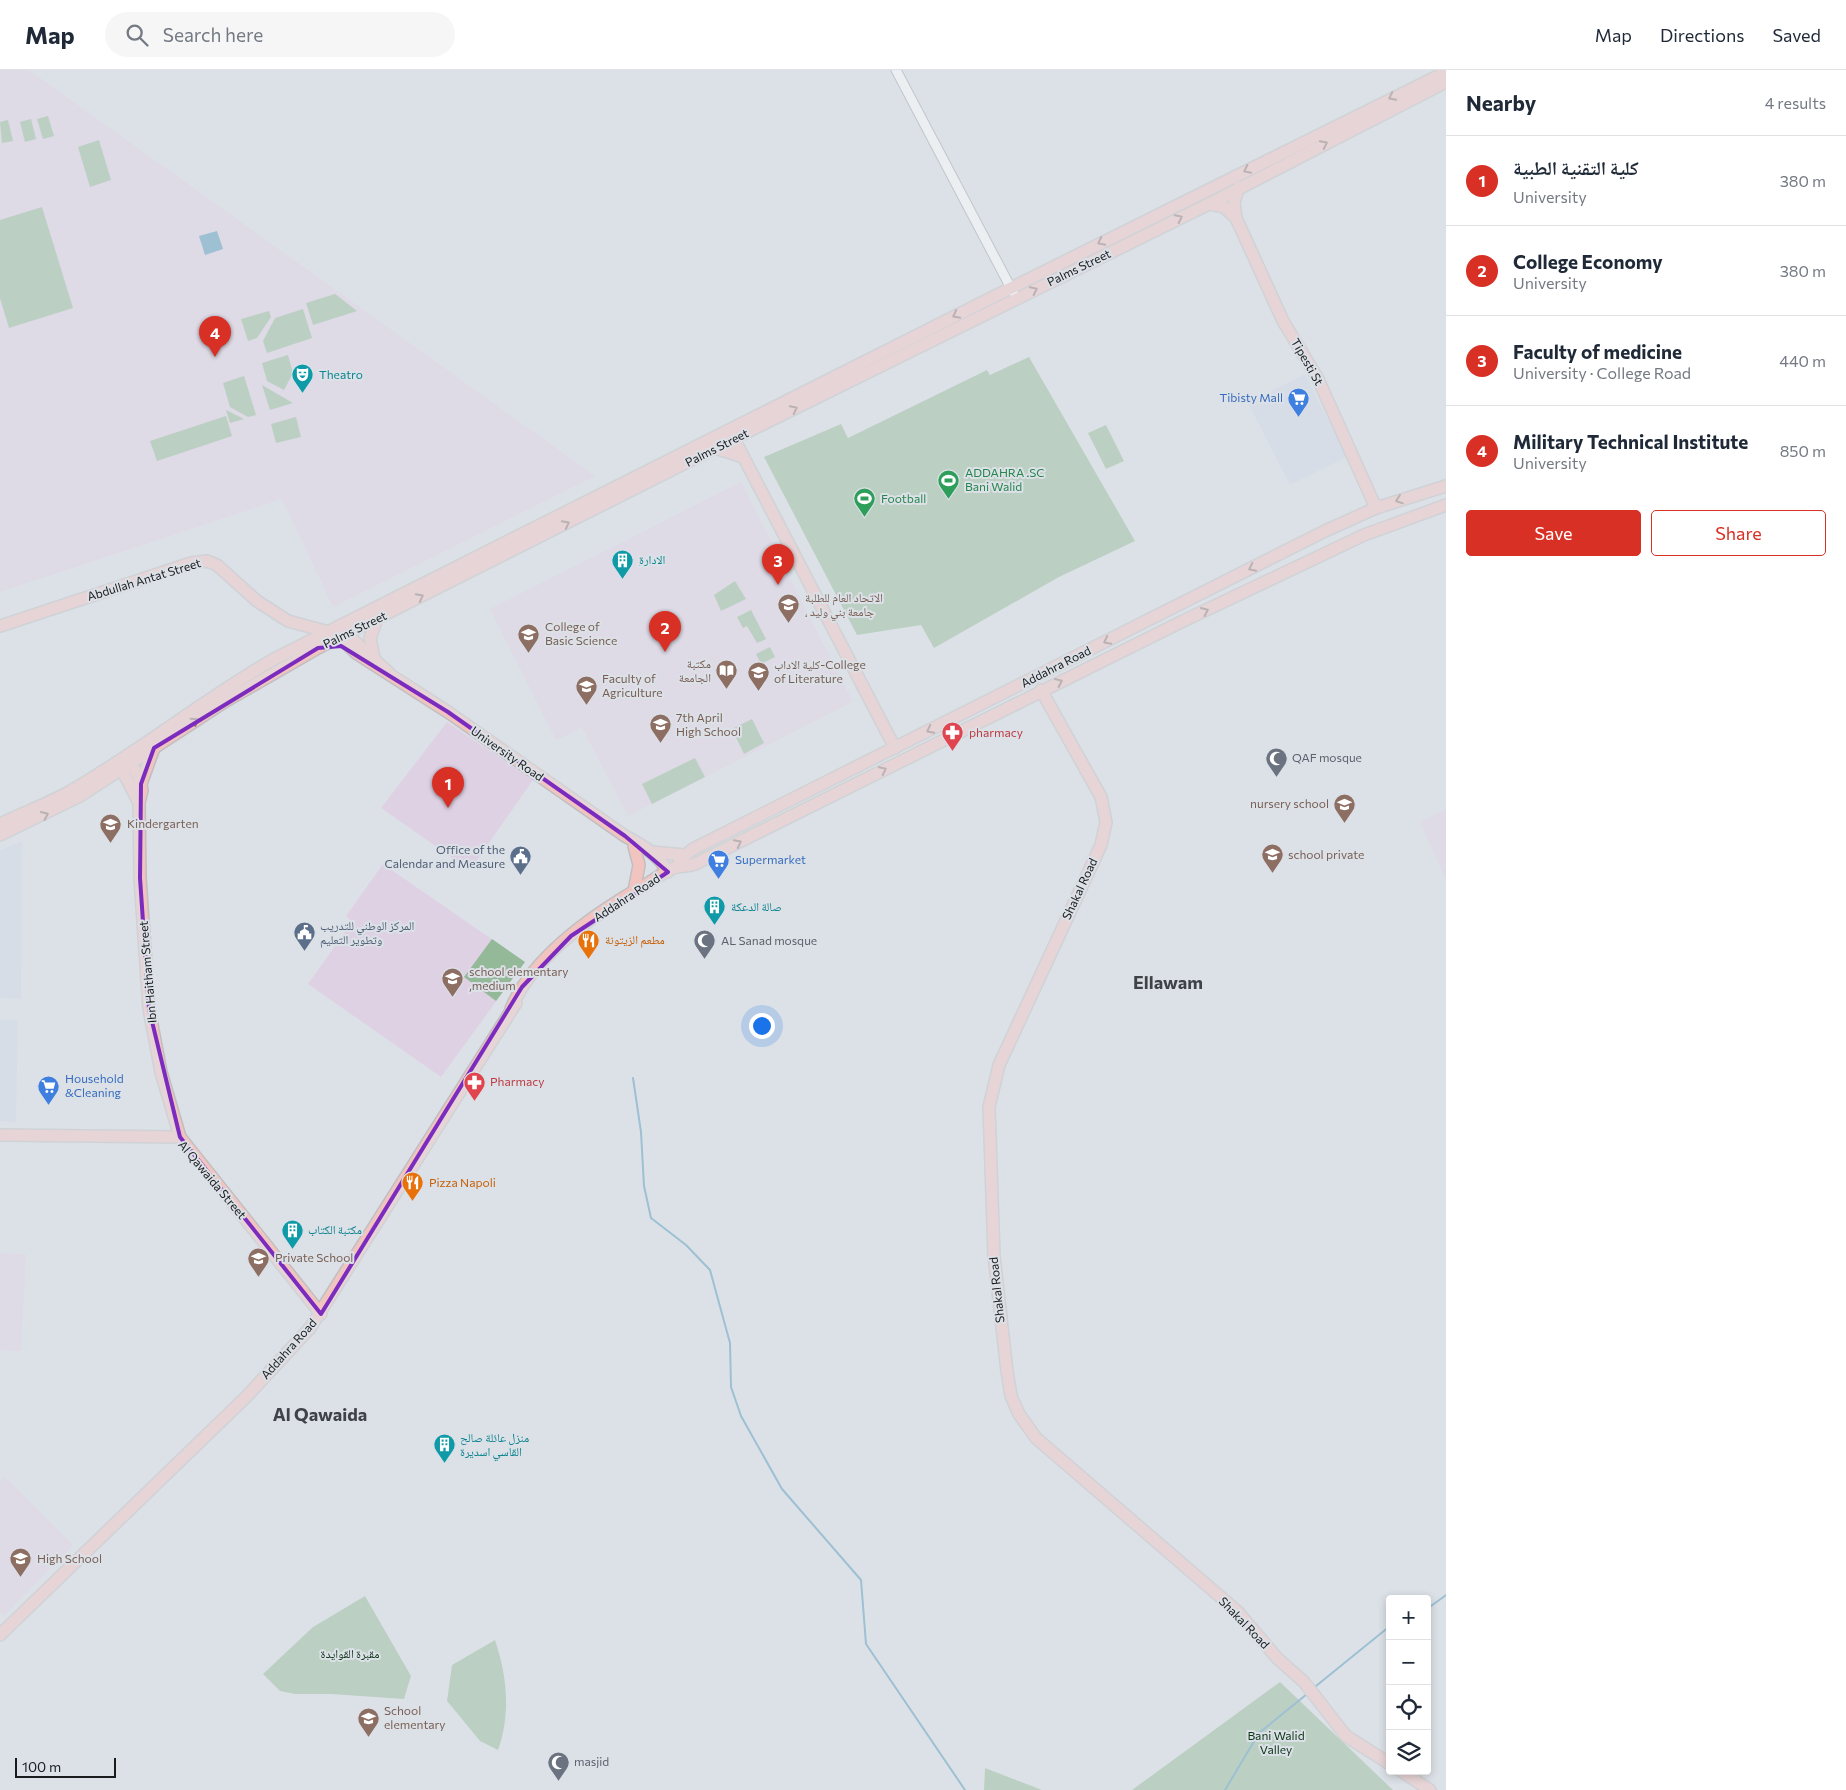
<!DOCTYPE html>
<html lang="en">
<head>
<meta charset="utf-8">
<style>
  :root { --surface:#fff; --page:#f6f6f7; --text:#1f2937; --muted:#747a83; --line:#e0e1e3; --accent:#d93025 }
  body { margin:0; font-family:Commissioner,"Noto Naskh Arabic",sans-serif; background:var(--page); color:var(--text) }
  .controls { position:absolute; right:15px; bottom:15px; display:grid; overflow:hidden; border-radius:5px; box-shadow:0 2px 8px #0003 }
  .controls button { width:45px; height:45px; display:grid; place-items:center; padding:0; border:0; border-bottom:1px solid var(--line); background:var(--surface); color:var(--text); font:25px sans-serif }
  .scale { position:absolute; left:15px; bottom:12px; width:101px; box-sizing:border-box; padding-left:5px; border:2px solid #191b1d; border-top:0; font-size:14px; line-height:18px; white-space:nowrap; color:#191b1d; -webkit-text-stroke:4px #dce1e7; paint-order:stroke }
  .you { position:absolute; left:761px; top:955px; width:18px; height:18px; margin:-12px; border:4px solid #fff; border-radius:50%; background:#1a73e8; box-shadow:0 0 0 8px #1a73e833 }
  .badge { display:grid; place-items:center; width:32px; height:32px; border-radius:50%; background:var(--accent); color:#fff; font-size:16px; font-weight:700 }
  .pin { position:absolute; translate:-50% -41px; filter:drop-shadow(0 1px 2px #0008) }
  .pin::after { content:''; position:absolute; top:26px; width:18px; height:15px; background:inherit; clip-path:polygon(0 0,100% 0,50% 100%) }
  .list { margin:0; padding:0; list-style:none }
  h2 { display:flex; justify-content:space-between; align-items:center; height:65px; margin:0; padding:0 20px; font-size:21px }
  h2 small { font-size:16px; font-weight:400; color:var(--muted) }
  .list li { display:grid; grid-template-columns:32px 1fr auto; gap:15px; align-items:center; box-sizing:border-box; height:90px; padding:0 20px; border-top:1px solid var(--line) }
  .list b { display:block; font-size:19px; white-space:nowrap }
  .list p { margin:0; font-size:16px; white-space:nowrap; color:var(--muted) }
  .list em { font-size:16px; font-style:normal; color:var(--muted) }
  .actions { display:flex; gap:10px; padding:15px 20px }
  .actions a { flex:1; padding:11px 0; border:1px solid var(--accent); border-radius:5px; text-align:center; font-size:18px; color:var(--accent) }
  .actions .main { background:var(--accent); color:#fff }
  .icon { flex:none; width:28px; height:28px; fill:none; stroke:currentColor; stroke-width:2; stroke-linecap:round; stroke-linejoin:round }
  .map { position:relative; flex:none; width:1446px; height:1720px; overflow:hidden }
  header { display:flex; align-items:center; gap:30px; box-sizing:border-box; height:70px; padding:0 25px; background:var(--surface); border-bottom:1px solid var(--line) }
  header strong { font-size:24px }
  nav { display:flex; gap:28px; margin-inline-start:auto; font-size:18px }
  .search { width:350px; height:45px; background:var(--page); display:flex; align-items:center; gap:12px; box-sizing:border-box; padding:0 18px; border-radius:28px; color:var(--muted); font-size:19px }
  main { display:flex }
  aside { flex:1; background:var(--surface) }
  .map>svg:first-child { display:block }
</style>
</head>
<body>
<header>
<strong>Map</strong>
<div class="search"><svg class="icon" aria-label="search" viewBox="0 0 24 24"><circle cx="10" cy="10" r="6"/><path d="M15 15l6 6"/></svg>Search here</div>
<nav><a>Map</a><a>Directions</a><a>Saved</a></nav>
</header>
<main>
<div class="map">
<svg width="1446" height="1720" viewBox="0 0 1446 1720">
  <rect width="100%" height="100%" fill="#dce1e7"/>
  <!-- built -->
  <g fill="#cfd8e5">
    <path d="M1305,304L1347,387L1290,415L1248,333Z"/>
    <path d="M22,771L21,929L0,928V780Z"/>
    <path d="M0,950H18L16,1052L0,1051Z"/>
  </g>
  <!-- education -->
  <g fill="#dfd1e4">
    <path d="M0,0H29L595,406L333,537L282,429L0,522Z"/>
    <path d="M741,412L853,632L628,746L582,658L556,670L490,539Z"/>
    <path d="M447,652L533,710L470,800L381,738Z"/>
    <path d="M1446,739V811L1420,752Z"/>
    <path d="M383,794L525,892L441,1007L308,914L352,852L346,846Z"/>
    <path d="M0,1183L26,1184L21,1281L0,1280Z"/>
    <path d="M5,1407L73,1475L4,1546L0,1541V1412Z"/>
  </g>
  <!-- green -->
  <g fill="#94b998">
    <path d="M48,46L54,66L43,69L37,49Z"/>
    <path d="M31,49L36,69L25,72L20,52Z"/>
    <path d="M8,50L13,71L2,73L0,52Z"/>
    <path d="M99,70L111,110L90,117L78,77Z"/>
    <path d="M42,137L73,238L9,258L0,228V150Z"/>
    <path d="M335,224L357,241L313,255L306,233Z"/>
    <path d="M303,239L312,268L267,283L263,271L275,248Z"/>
    <path d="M269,241L271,247L257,268L248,271L241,249Z"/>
    <path d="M288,285L293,303L284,320L267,311L262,293Z"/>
    <path d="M1029,287L1135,471L1059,507L934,578L921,555L857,565L764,387L841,354L848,368L987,300L990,305Z"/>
    <path d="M244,306L256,345L248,347L230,337L223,313Z"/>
    <path d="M262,315L293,333L270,340Z"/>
    <path d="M226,340L244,349L230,353Z"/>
    <path d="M226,346L232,366L157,391L150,371Z"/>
    <path d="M296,347L301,367L276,373L271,354Z"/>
    <path d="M1106,355L1124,391L1106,399L1088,363Z"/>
    <path d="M735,511L746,529L721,541L714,525Z"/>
    <path d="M751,540L766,569L757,573L747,556L743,558L737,547Z"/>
    <path d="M770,577L775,587L761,594L756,584Z"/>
    <path d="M752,649L764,673L744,684L732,659Z"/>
    <path d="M695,688L705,707L652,734L642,714Z"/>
    <path d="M492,869L525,892L496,931L464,907Z"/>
    <path d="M365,1526L411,1606L404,1629L331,1624H295L280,1621L263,1604L313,1557Z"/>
    <path d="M495,1570C507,1605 511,1644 498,1680L480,1671L447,1631L452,1595Z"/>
    <path d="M1280,1612L1393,1720H1132Z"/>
    <path d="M985,1698L1042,1720H984Z"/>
  </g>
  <!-- water -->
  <path fill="#5097b9" d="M217,161L223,179L205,185L199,166Z"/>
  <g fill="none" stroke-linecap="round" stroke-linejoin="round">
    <!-- stream -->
    <g stroke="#5097b9" stroke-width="2">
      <path d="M633,1008L641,1062L644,1116L651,1148L686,1175L710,1200L730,1273L731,1317L741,1346L782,1419L861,1510L866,1574L965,1720"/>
      <path d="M1427,1539L1446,1525"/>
      <path d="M1316,1616L1390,1556"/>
      <path d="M1225,1720L1259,1663L1307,1624"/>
    </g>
    <defs>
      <path id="minor" d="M896,0L1013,222"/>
      <g id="major">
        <path d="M1239,117L1234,132L1236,148L1283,251L1318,309L1376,438"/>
        <path d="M1209,134L1224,137L1236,148"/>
        <path d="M731,363L895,678"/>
        <path d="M715,378L740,386"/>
        <path d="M0,556L191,493L207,491L217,495L257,531L288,551L351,568L389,603"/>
        <path d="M343,560L346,573L356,583L448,642L625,766C642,775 658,784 668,802"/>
        <path d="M374,588L370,568L377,549"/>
        <path d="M1041,620L1101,727L1106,752L1101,775L999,995L989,1037L994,1186L1007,1301L1011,1326L1019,1344L1036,1368L1238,1542L1277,1588L1304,1612L1346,1666L1390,1694"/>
        <path d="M127,687L139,707L142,720L139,733L140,808L149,939L161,1002L180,1067L321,1244"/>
        <path d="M118,692L139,733"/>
        <path d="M141,714L154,678"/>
        <path d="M0,754C23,743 47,734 69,722C140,681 203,630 274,589L1011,218L1446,2"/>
        <path d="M0,765L80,726L226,631L318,578L735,368L1209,134L1446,12"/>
        <path d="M652,782L685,785"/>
        <path d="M677,797L681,789L693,779L1325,461L1376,438L1446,416"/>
        <path d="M634,821L639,795L634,776"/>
        <path d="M511,939C533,884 600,840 650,812C658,807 668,799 677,797C683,796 689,796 695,794L1183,551L1364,465L1446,435"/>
        <path d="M0,1065L180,1067"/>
        <path d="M0,1565L246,1327L310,1258L516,933"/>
        <path d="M1401,1701L1430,1720"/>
      </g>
    </defs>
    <!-- minor casing -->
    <use href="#minor" stroke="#9ea3a8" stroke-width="11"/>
    <!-- major casing -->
    <use href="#major" stroke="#bfbfc0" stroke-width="14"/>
    <!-- minor -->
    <use href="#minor" stroke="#fff" stroke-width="9"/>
    <!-- major -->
    <use href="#major" stroke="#f2c4c0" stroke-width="11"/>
  </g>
  <!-- one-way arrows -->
  <defs><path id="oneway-chevron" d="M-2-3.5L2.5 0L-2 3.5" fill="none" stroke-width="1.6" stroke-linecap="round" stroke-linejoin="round" transform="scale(1.25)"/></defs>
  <g stroke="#907877">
    <use href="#oneway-chevron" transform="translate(1392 27) rotate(153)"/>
    <use href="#oneway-chevron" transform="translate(1324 74) rotate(-27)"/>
    <use href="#oneway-chevron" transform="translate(1247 100) rotate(154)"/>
    <use href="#oneway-chevron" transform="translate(1179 148) rotate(-26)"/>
    <use href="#oneway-chevron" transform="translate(1101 172) rotate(154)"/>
    <use href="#oneway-chevron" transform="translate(1034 220) rotate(-26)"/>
    <use href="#oneway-chevron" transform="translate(956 245) rotate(153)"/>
    <use href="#oneway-chevron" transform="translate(794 339) rotate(-26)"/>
    <use href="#oneway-chevron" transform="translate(1399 430) rotate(161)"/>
    <use href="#oneway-chevron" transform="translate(566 454) rotate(-27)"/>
    <use href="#oneway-chevron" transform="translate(1252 498) rotate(154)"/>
    <use href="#oneway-chevron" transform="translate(420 527) rotate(-27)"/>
    <use href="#oneway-chevron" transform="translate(1205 541) rotate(-25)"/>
    <use href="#oneway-chevron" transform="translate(1107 571) rotate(153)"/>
    <use href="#oneway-chevron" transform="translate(1059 612) rotate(-25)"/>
    <use href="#oneway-chevron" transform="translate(195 651) rotate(-33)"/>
    <use href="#oneway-chevron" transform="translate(930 660) rotate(153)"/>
    <use href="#oneway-chevron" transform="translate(883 700) rotate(-26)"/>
    <use href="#oneway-chevron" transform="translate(45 745) rotate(-25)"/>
    <use href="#oneway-chevron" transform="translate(738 773) rotate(-27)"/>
  </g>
  <!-- marked area -->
  <path d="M0 0H1446V1720H0ZM341,576L448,642L625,766L668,802L571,866L522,917L321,1244L180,1067L149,939L140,808L141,714L154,678L318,578Z" fill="#dce1e7" fill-opacity=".55" fill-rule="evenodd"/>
  <path fill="none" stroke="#7b2cbf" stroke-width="4" stroke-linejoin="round" d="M341,576L448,642L625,766L668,802L571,866L522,917L321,1244L180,1067L149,939L140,808L141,714L154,678L318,578Z"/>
  <!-- icons -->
  <defs>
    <symbol id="theatre-pin" viewBox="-11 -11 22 30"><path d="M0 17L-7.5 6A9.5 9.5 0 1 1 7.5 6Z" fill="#0f9aa8" stroke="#dce1e7"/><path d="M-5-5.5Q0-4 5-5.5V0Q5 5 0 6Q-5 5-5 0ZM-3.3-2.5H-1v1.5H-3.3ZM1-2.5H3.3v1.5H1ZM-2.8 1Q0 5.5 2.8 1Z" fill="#fff"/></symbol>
    <symbol id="supermarket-pin" viewBox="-11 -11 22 30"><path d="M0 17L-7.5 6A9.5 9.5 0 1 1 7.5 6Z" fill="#3f7fe0" stroke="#dce1e7"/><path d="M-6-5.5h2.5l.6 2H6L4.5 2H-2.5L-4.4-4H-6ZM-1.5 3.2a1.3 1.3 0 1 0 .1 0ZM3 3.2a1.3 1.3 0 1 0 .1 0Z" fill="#fff"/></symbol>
    <symbol id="stadium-pin" viewBox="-11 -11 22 30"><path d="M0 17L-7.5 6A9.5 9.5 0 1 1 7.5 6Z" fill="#2e9e5b" stroke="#dce1e7"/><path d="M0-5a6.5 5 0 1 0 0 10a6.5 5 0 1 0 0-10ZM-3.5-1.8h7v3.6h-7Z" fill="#fff"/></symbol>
    <symbol id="building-pin" viewBox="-11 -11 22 30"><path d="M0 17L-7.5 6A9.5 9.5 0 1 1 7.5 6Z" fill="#0f9aa8" stroke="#dce1e7"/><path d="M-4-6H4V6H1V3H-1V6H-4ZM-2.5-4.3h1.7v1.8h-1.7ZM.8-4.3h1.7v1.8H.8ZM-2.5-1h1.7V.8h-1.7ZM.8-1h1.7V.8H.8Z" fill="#fff"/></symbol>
    <symbol id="university-pin" viewBox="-11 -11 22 30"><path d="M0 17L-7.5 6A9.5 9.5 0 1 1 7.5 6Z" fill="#8d6e63" stroke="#dce1e7"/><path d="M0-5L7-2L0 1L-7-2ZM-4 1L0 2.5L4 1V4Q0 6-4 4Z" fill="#fff"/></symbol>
    <symbol id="library-pin" viewBox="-11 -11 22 30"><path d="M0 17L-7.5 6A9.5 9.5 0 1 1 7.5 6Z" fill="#8d6e63" stroke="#dce1e7"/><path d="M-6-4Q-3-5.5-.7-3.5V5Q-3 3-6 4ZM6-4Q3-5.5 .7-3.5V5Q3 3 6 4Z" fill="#fff"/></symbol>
    <symbol id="school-pin" viewBox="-11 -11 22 30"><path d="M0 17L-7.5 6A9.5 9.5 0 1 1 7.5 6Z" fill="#8d6e63" stroke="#dce1e7"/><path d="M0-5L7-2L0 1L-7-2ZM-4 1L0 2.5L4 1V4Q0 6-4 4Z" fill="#fff"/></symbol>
    <symbol id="pharmacy-pin" viewBox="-11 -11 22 30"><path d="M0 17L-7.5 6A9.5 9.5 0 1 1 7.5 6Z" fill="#e0444e" stroke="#dce1e7"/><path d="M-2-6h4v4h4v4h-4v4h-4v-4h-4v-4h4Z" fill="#fff"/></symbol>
    <symbol id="mosque-pin" viewBox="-11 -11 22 30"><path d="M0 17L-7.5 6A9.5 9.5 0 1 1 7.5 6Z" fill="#6b7280" stroke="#dce1e7"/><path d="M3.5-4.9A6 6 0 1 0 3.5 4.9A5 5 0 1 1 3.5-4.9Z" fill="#fff"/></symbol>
    <symbol id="civic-pin" viewBox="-11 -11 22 30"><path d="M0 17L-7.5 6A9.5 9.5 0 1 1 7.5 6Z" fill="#5c6f8a" stroke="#dce1e7"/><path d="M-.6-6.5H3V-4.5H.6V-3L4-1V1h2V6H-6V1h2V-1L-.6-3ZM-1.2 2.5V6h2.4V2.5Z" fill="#fff"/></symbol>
    <symbol id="restaurant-pin" viewBox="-11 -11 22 30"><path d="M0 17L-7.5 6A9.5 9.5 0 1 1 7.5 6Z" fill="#e8710a" stroke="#dce1e7"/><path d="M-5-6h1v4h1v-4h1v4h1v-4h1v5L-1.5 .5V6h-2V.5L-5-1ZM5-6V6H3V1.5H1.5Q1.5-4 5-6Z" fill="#fff"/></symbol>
  </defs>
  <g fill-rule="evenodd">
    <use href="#theatre-pin" x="290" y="292" width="25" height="34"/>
    <use href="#supermarket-pin" x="1286" y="316" width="25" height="34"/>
    <use href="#stadium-pin" x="936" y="398" width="25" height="34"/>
    <use href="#stadium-pin" x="852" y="416" width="25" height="34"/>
    <use href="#building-pin" x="610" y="478" width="25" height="34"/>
    <use href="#university-pin" x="776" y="522" width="25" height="34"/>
    <use href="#university-pin" x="516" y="552" width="25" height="34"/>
    <use href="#library-pin" x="714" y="588" width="25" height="34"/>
    <use href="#university-pin" x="746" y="590" width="25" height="34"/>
    <use href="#university-pin" x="574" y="604" width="25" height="34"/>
    <use href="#school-pin" x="648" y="642" width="25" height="34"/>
    <use href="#pharmacy-pin" x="940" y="650" width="25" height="34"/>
    <use href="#mosque-pin" x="1264" y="676" width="25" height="34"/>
    <use href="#school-pin" x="1332" y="722" width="25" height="34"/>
    <use href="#school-pin" x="98" y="742" width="25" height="34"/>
    <use href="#school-pin" x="1260" y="772" width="25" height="34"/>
    <use href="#civic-pin" x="508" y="774" width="25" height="34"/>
    <use href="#supermarket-pin" x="706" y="778" width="25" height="34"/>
    <use href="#building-pin" x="702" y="824" width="25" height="34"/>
    <use href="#civic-pin" x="292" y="850" width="25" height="34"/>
    <use href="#restaurant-pin" x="576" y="858" width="25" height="34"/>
    <use href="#mosque-pin" x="692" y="858" width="25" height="34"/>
    <use href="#school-pin" x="440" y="896" width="25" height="34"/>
    <use href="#pharmacy-pin" x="462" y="1000" width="25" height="34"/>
    <use href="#supermarket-pin" x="36" y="1004" width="25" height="34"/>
    <use href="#restaurant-pin" x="400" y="1100" width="25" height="34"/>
    <use href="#building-pin" x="280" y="1148" width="25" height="34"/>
    <use href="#school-pin" x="246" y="1176" width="25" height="34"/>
    <use href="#building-pin" x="432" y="1362" width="25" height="34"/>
    <use href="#school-pin" x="8" y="1476" width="25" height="34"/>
    <use href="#school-pin" x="356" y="1636" width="25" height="34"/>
    <use href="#mosque-pin" x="546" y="1680" width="25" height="34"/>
  </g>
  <g text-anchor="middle" stroke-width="4" stroke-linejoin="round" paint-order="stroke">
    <!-- street labels -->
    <g font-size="12" fill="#191b1d" stroke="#dce1e7">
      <text transform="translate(1079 198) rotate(-26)" y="4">Palms Street</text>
      <text transform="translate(1307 292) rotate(60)" y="4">Tipesti St</text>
      <text transform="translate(717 378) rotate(-27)" y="4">Palms Street</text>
      <text transform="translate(144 510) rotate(-17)" y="4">Abdullah Antat Street</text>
      <text transform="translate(355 560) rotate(-26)" y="4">Palms Street</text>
      <text transform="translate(1056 597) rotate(-27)" y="4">Addahra Road</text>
      <text transform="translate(507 684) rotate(35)" y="4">University Road</text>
      <text transform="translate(1080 819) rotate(-65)" y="4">Shakal Road</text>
      <text transform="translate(627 828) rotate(-33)" y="4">Addahra Road</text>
      <text transform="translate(148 902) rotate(-95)" y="4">Ibn Haitham Street</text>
      <text transform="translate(212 1110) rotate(50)" y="4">Al Qawaida Street</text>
      <text transform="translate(997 1220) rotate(-96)" y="4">Shakal Road</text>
      <text transform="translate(289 1279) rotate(-48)" y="4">Addahra Road</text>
      <text transform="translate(1244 1553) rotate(46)" y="4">Shakal Road</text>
    </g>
    <!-- culture labels -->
    <g font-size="12" fill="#0d838f" stroke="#dce1e7" text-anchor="start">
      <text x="319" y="309">Theatro</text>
      <text x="639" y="494">ِالادارة</text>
      <text x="731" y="841">صالة الدعكة</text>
      <text x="308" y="1164">مكتبة الكتاب</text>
      <text x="460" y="1372">منزل عائلة صالح<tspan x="460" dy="14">القاسي اسديرة</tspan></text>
    </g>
    <!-- shop labels -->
    <g font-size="12" fill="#366cbe" stroke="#dce1e7" text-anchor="start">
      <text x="1283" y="332" text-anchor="end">Tibisty Mall</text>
      <text x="735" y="794">Supermarket</text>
      <text x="65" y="1013">Household<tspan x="65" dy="14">&amp;Cleaning</tspan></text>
    </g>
    <!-- leisure labels -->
    <g font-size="12" fill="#27864d" stroke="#dce1e7" text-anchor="start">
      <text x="965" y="407">ADDAHRA .SC<tspan x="965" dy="14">Bani Walid</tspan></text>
      <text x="881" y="433">Football</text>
    </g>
    <!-- education labels -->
    <g font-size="12" fill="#785e54" stroke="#dce1e7" text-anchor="start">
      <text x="805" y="532">الاتحاد العام للطلبة<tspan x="805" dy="14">، جامعة بني وليد</tspan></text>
      <text x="545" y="561">College of<tspan x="545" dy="14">Basic Science</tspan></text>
      <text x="711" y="598" text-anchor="end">مكتبة<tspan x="711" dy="14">الجامعة</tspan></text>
      <text x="774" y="599">كلية الاداب-College<tspan x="774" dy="14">of Literature</tspan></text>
      <text x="602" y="613">Faculty of<tspan x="602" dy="14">Agriculture</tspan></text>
      <text x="676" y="652">7th April<tspan x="676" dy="14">High School</tspan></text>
      <text x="1329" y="738" text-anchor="end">nursery school</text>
      <text x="127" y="758">Kindergarten</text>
      <text x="1288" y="789">school private</text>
      <text x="469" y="906">school elementary<tspan x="469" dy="14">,medium</tspan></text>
      <text x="275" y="1192">Private School</text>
      <text x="37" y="1493">High School</text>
      <text x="384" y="1645">School<tspan x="384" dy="14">elementary</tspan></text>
    </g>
    <!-- health labels -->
    <g font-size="12" fill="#be3a42" stroke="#dce1e7" text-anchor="start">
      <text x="969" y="667">pharmacy</text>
      <text x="490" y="1016">Pharmacy</text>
    </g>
    <!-- worship labels -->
    <g font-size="12" fill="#5b616d" stroke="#dce1e7" text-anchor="start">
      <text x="1292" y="692">QAF mosque</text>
      <text x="721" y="875">AL Sanad mosque</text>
      <text x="574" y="1696">masjid</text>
    </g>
    <!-- service labels -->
    <g font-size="12" fill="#4e5e75" stroke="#dce1e7" text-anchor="end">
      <text x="505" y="784">Office of the<tspan x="505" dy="14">Calendar and Measure</tspan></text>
      <text x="320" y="860" text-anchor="start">المركز الوطني للتدريب<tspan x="320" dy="14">وتطوير التعليم</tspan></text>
    </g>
    <!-- food labels -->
    <g font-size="12" fill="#c56008" stroke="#dce1e7" text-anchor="start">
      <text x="605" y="874">مطعم الزيتونة</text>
      <text x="429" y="1117">Pizza Napoli</text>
    </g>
    <!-- park labels -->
    <g font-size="12" fill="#0b3415" stroke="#dce1e7">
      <text x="350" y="1588">مقبرة القوايدة</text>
      <text x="1276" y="1670">Bani Walid<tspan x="1276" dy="14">Valley</tspan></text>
    </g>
    <!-- district labels -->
    <g font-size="18" font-weight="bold" fill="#3f4247" stroke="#dce1e7">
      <text x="1168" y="919">Ellawam</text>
      <text x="320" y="1351">Al Qawaida</text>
    </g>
  </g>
</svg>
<div class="controls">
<button>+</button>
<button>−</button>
<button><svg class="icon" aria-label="locate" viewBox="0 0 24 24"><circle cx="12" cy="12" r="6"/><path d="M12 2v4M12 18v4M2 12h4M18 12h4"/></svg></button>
<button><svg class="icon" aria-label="layers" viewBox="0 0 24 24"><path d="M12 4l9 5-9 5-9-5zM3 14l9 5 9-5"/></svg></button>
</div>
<div class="scale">100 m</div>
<div class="you"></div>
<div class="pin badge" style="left:448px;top:738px">1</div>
<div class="pin badge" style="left:665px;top:582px">2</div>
<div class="pin badge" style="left:778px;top:515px">3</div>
<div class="pin badge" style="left:215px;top:287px">4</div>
</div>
<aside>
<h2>Nearby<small>4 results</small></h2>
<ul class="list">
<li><span class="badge">1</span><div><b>كلية التقنية الطبية</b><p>University</p></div><em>380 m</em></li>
<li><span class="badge">2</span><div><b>College Economy</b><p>University</p></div><em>380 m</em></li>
<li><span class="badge">3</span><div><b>Faculty of medicine</b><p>University · College Road</p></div><em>440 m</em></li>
<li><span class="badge">4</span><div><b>Military Technical Institute</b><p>University</p></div><em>850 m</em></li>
</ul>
<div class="actions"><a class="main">Save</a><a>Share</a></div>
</aside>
</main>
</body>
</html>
